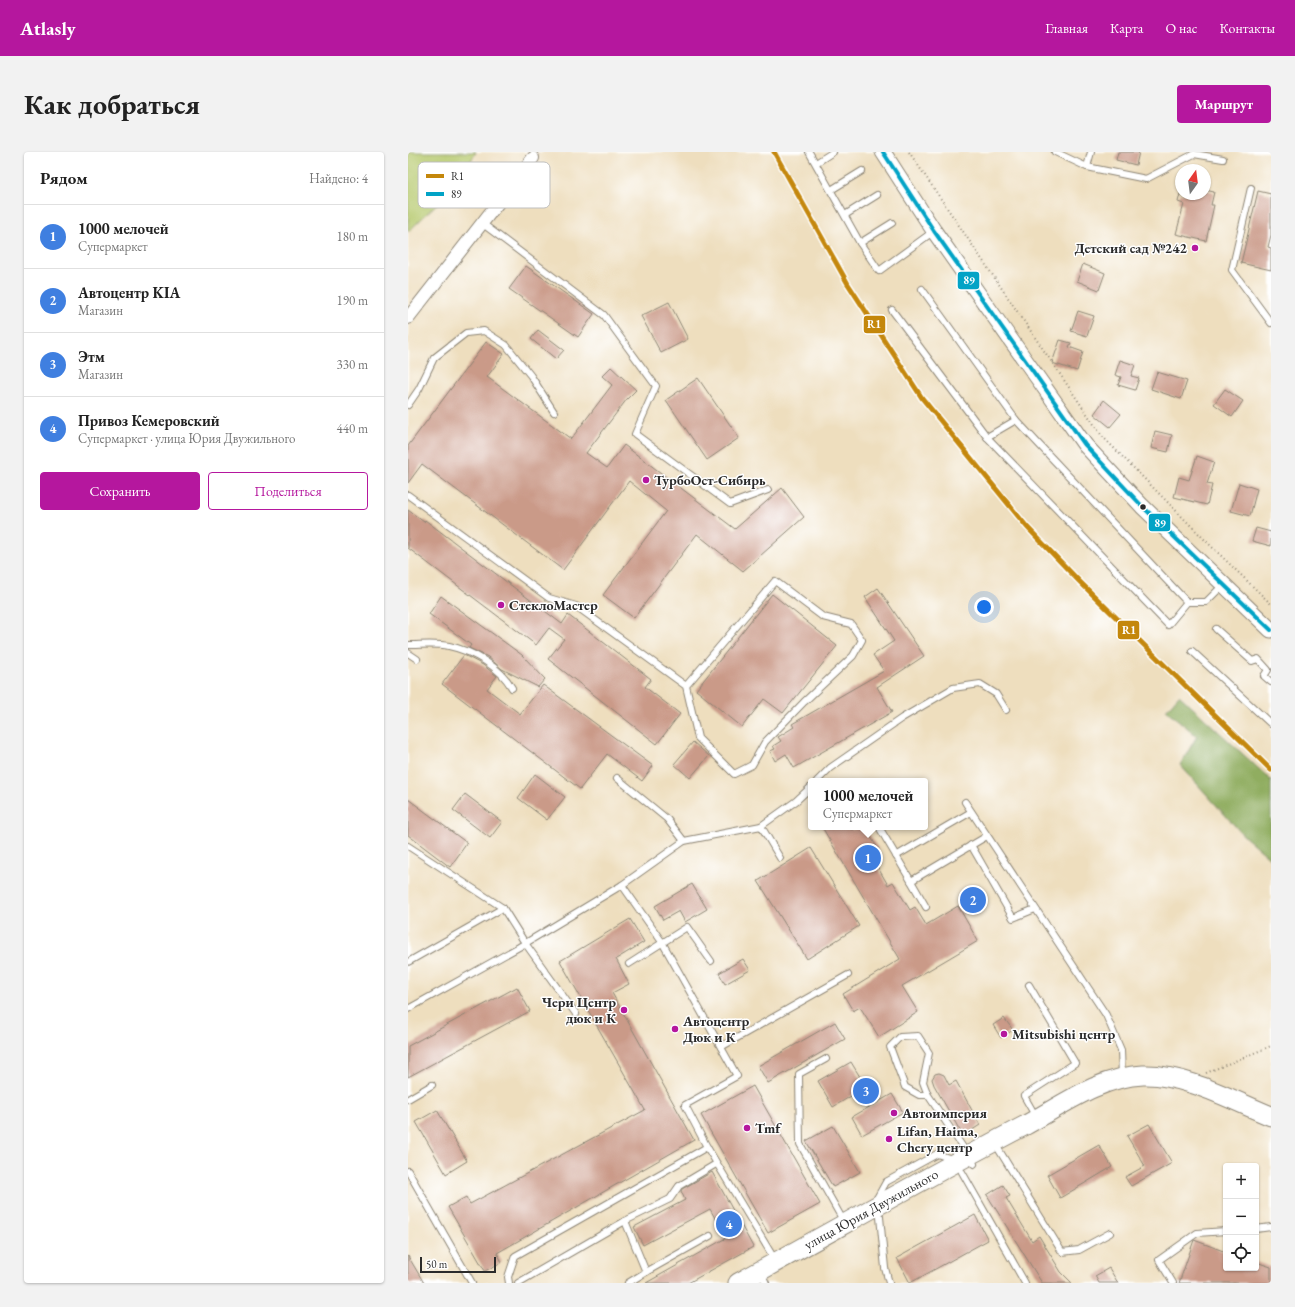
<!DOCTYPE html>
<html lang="ru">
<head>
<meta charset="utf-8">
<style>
  :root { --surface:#fff; --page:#f2f2f2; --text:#222; --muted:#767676; --line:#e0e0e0; --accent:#b5179e }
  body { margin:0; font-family:"EB Garamond",serif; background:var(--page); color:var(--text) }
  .controls { position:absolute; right:12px; bottom:12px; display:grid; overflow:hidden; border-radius:4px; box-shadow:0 1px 3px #0004 }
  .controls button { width:36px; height:36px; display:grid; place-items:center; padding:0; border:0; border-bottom:1px solid var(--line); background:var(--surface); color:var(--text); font:20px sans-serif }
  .compass { position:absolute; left:767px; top:12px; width:36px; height:36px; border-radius:50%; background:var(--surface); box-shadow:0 1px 3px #0004; rotate:14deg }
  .scale { position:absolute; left:12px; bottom:10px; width:76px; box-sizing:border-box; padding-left:4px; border:2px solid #2b2b2b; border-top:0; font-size:11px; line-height:14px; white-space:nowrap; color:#2b2b2b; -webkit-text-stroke:3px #fff; paint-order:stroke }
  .you { position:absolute; left:576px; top:455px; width:14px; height:14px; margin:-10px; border:3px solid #fff; border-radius:50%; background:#1a73e8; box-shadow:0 0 0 6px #1a73e833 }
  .badge { display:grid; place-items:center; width:26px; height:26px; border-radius:50%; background:var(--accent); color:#fff; font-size:13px; font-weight:700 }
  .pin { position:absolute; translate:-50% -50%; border:2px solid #fff; box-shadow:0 1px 4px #0006 }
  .popup { position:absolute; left:400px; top:626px; width:120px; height:52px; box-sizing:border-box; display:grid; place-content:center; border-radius:4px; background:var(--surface); filter:drop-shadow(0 1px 3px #0005); font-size:13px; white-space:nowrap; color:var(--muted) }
  .popup b { font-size:15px; color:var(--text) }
  .popup::after { content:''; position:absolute; left:50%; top:100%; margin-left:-8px; border:8px solid transparent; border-top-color:var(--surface) }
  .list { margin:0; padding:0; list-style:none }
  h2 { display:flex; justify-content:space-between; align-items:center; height:52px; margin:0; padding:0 16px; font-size:17px }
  h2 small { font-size:13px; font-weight:400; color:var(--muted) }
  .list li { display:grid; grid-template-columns:26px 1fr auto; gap:12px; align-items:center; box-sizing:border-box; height:64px; padding:0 16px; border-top:1px solid var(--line) }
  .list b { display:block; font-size:15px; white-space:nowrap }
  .list p { margin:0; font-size:13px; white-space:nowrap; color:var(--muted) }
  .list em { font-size:13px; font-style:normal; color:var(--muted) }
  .actions { display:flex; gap:8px; padding:12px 16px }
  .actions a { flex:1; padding:9px 0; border:1px solid var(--accent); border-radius:4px; text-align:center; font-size:14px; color:var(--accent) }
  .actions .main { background:var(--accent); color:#fff }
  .icon { flex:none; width:22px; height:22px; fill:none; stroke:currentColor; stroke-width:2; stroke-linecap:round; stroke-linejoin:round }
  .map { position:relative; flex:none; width:863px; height:1131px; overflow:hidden; border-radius:4px }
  header { display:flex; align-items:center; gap:24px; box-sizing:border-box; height:56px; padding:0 20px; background:var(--accent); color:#fff }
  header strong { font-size:19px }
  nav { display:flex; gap:22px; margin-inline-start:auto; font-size:14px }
  .intro { display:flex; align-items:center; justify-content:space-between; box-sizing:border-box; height:96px; padding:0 24px }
  h1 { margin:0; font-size:28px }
  .button { padding:10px 18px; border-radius:4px; background:var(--accent); color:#fff; font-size:14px; font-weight:700 }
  main { display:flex; gap:24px; padding:0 24px }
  aside { flex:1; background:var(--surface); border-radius:4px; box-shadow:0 1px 3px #0004 }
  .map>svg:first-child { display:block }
</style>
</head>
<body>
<header>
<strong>Atlasly</strong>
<nav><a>Главная</a><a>Карта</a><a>О нас</a><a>Контакты</a></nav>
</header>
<div class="intro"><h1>Как добраться</h1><a class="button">Маршрут</a></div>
<main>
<aside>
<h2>Рядом<small>Найдено: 4</small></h2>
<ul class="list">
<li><span class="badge" style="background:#3f7fe0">1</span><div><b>1000 мелочей</b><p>Супермаркет</p></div><em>180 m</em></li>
<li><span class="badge" style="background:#3f7fe0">2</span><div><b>Автоцентр KIA</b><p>Магазин</p></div><em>190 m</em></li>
<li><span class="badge" style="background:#3f7fe0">3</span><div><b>Этм</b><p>Магазин</p></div><em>330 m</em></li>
<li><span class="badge" style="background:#3f7fe0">4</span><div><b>Привоз Кемеровский</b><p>Супермаркет · улица Юрия Двужильного</p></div><em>440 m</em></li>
</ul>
<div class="actions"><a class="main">Сохранить</a><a>Поделиться</a></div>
</aside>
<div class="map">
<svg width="863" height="1131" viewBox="0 0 863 1131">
  <rect width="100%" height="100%" fill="#fff"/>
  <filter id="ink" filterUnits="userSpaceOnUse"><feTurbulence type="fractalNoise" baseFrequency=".025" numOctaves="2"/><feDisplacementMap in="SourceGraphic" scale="8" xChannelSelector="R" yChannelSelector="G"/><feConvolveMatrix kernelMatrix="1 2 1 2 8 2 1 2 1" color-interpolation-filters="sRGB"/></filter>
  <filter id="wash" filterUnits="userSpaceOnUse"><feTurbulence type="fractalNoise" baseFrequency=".012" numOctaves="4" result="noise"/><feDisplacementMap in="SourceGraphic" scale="16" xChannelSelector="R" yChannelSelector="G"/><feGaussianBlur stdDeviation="0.9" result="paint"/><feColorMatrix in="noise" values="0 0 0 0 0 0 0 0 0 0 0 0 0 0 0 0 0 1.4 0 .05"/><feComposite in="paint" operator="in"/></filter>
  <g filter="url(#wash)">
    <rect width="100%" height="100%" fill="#eedebe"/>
    <!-- green -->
    <path fill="#b6c96d" stroke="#707a4c" d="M0,0H68L51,30L0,80Z"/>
    <!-- forest -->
    <path fill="#90ad60" stroke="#5e6c46" d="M771,543L863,628V707L836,684L772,613L789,584L758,558Z"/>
    <g id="blocks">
      <!-- building -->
      <g fill="#ca9a88">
        <path d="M710,0H731L728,13L708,8Z"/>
        <path d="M797,38L806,40L803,53H806L798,89L768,82L776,52L770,50L772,42H797Z"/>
        <path d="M850,39L863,42V83L860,95L863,96V118L833,111Z"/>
        <path d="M675,112L697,121L691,138L669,129Z"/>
        <path d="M118,114L186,162L170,185L101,137Z"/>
        <path d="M261,150L280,187L253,201L233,164Z"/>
        <path d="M670,159L686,164L679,184L663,179Z"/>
        <path d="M130,178L156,198L148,207L123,187Z"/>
        <path d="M652,188L663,191L661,195L675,200L669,219L644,211Z"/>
        <path d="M78,190L96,202L79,225L163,287L204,233L194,224L203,215L228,238L219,247L178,301L199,316L216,293L327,377L374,336L396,365L335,419L289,382L226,466L195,443L258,359L221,329L155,418L14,312L0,331V294Z"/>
        <path d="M712,208L727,213L723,224L731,226L727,238L710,233L713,225L707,223Z"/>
        <path d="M749,220L779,229L773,247L743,237Z"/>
        <path d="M290,226L331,286L299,308L258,248Z"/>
        <path d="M817,237L835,249L824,265L806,252Z"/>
        <path d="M696,248L713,262L702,275L686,262Z"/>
        <path d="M747,279L764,283L760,300L743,296Z"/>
        <path d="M789,304L806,310L799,332L804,333L799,353L766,345L771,325L781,328Z"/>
        <path d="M831,331L849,337L842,364L823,359Z"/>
        <path d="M0,358L16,370L17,368L154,472L160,463L243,527L237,535L272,562L249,592L140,507L156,487L141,476L128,493L0,396Z"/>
        <path d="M848,376L863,380V394L844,389Z"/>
        <path d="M470,436L516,504L469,535L484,560L386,616L378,602L367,609L362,599L367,597L365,594L373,589L370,585L386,575L384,572L476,519L465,503L486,489L457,445Z"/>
        <path d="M364,442L429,494L375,561L356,547L334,575L288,538Z"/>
        <path d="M33,444L114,503L137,527L130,535L94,517L80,505L61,496L63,493L21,462Z"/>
        <path d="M56,503L75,513L89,524L79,537L112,562L135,533L245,614L234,629L199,602L172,637L34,532Z"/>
        <path d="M285,590L301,604L282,626L266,612Z"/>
        <path d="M127,622L157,645L139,668L110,646Z"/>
        <path d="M57,642L94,670L82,686L45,658Z"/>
        <path d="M0,647L59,691L42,715L0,683Z"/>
        <path d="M414,675H442L444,678L449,675H457L470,697L462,702L480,733L485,730L502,758L507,755L518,773L550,754L570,789L494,834L510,860L471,885L452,855L445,859L435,842L492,807Z"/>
        <path d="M403,696L451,774L399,807L350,729Z"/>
        <path d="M284,732L299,757L277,770L271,759L255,768L247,754Z"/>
        <path d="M222,767L236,790L208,807L221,832L204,841L286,988L89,1101L94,1110L77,1119L40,1055L58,1045L62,1052L237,958L152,809Z"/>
        <path d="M335,807L342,818L317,832L311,821Z"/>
        <path d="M109,835L122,859L0,925V894Z"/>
        <path d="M596,866L605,878L593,886L585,873Z"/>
        <path d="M427,870L437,887L360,931L350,914Z"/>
        <path d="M443,910L458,935L425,955L410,929Z"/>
        <path d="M531,921L536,923L541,933L548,929L572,973L555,984L526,933L524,927L527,922Z"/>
        <path d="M345,934L412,1052L360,1081L293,963Z"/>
        <path d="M484,942L495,960L454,983L444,965Z"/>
        <path d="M29,958L59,1009L38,1022L8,970Z"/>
        <path d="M741,972L764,1011L723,1034L717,1025L737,1014L719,984Z"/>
        <path d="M425,974L452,1020L425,1035L398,989Z"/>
        <path d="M691,993L704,1015L652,1046L639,1023Z"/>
        <path d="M304,1020L345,1095L280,1131H238L318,1086L302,1057L235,1093L226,1075L277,1048L273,1039L274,1037Z"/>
        <path d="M595,1033L602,1044L598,1046L624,1089L631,1084L653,1120L664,1131H634L579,1043Z"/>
        <path d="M567,1063L580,1088L502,1131L489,1106Z"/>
        <path d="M786,1088L818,1100V1116H848V1110L863,1115V1131H771Z"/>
        <path d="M0,1104L16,1131H0Z"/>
        <path d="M701,1116L710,1131H691L687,1124Z"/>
      </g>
    </g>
  </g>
  <g filter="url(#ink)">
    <use href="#blocks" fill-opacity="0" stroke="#8c8474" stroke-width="1"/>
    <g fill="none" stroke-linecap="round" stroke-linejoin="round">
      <defs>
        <g id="service">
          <path d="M401,0L452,91L471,119L526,79"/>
          <path d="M647,0L679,15L738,27L786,2L815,7"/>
          <path d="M408,11L425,0"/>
          <path d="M679,15L683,0"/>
          <path d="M843,36L824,118L863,171"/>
          <path d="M423,38L454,19"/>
          <path d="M437,63L469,43"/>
          <path d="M75,72L196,163L248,234L227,282L322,352L360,338"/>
          <path d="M452,91L484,71"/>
          <path d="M514,137L608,268L779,450H798L816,432"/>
          <path d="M484,158L579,285L760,473L779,450"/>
          <path d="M0,253L11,237L26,206L58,181L76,179L98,193L123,224L146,260"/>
          <path d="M579,285L608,268"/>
          <path d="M0,343L141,446L168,454L278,534L367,429L415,465L443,472L454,488L445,504L396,550L357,590L344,613L326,622L290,586L278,534"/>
          <path d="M808,477L844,509L850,507L860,518L856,524L863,530"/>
          <path d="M0,493C13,493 28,491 41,494C65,499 92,515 104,536"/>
          <path d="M784,499L863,572"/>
          <path d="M0,501L9,507"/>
          <path d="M209,626L259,667L276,689"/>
          <path d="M409,629L422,616L494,566L545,536L572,532L588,542L598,558"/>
          <path d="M557,650L698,863L713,898L714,925"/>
          <path d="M353,674L372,706"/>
          <path d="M471,675L503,729"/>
          <path d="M563,693L605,766L627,757"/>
          <path d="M0,694L95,756"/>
          <path d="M488,704L563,660"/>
          <path d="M214,733L254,790L329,924L277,953L299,995L367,1108"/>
          <path d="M518,755L503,729L579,684"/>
          <path d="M0,810L95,756L117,791L168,862"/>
          <path d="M221,812L279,775L303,809"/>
          <path d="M621,833L667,911L616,944L628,965"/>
          <path d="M0,857L111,795L214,733L276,689L353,674L388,649L403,635"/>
          <path d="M313,895L440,823"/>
          <path d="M418,907L391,922L392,992L436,1070"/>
          <path d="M520,943L515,930L521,901L510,884L492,885L482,895L497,935L511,943H520L566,1012"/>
          <path d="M0,947L24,933"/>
          <path d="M591,998L654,1100L671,1098L702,1081"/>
          <path d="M0,1019L64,1131"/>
          <path d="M554,1020L617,1131"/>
          <path d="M468,1048L478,1030L529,1002L544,1007"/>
          <path d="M472,1065L477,1116L481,1131"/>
          <path d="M217,1069L238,1120L220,1131"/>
          <path d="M848,1077L863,1075"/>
          <path d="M238,1120L302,1084"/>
          <path d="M356,1127L358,1131"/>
          <path d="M101,1131L100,1125L107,1104L299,995"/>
          <path d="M110,1131L217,1069L262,1047L271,1034L308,1012"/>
          <path d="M765,1131L751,1108L789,1081L818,1079"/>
        </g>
        <path id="minor" d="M0,166L125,6"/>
        <path id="tertiary" d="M475,0L526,79L677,293L734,354L863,478"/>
        <path id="primary" d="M330,1131C425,1079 520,1024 616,974C653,954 691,925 735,923C775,921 826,949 863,964"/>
      </defs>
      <!-- service casing -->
      <use href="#service" stroke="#8c8474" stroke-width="8"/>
      <!-- minor casing -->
      <use href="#minor" stroke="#8c8474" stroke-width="14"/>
      <!-- tertiary casing -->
      <use href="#tertiary" stroke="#8c8474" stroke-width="17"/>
      <!-- primary casing -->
      <use href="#primary" stroke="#8c8474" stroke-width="21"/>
      <!-- path -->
      <g stroke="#8c8474" stroke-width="2" stroke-dasharray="1 3" stroke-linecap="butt">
        <path d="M501,0L694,284L803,394L863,452"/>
        <path d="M798,921L863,894"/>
      </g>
      <!-- service -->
      <use href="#service" stroke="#fff" stroke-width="6"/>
      <!-- minor -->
      <use href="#minor" stroke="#fff" stroke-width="12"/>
      <!-- tertiary -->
      <use href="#tertiary" stroke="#fff" stroke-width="15"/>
      <!-- primary -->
      <use href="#primary" stroke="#fff" stroke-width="19"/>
      <defs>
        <path id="bus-1" d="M475,0L526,79L677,293L734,354L863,478"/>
      </defs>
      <!-- bus-1 casing -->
      <use href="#bus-1" stroke="#fff" stroke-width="7"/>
      <!-- bus-1 -->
      <use href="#bus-1" stroke="#02a3c6" stroke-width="4"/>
      <defs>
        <path id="rail-1" d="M366,0L440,132L514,246L619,375L671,429L863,618"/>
      </defs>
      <!-- rail-1 casing -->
      <use href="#rail-1" stroke="#fff" stroke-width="8"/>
      <!-- rail-1 -->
      <use href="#rail-1" stroke="#c4870b" stroke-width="5"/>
    </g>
  </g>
  <!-- markers -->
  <g fill="#b5179e" stroke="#fff" stroke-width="1.5">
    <circle cx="787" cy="96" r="4"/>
    <circle cx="238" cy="328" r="4"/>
    <circle cx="93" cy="453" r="4"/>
    <circle cx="216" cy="858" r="4"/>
    <circle cx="267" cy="877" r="4"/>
    <circle cx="596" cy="882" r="4"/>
    <circle cx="486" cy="961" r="4"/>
    <circle cx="339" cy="976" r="4"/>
    <circle cx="481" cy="987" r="4"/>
  </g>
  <circle fill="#2b2b2b" stroke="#fff" stroke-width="1.5" cx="735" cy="355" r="3.5"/>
  <g text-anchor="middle" stroke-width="3" stroke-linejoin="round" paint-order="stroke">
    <!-- poi labels -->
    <g font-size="14" font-weight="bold" fill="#2b2b2b" stroke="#fff" text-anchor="start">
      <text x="779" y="101" text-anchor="end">Детский сад №242</text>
      <text x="246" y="333">ТурбоОст-Сибирь</text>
      <text x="101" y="458">СтеклоМастер</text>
      <text x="208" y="855" text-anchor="end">Чери Центр<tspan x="208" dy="16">дюк и К</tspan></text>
      <text x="275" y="874">Автоцентр<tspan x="275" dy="16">Дюк и К</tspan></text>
      <text x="604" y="887">Mitsubishi центр</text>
      <text x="494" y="966">Автоимперия</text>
      <text x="347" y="981">Tmf</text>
      <text x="489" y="984">Lifan, Haima,<tspan x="489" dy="16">Chery центр</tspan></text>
    </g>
    <!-- street labels -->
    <g font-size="14" fill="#2b2b2b" stroke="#fff">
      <text transform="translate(463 1057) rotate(-29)" y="5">улица Юрия Двужильного</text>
    </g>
  </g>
  <!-- legend -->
  <rect x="10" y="10" width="132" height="46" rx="6" fill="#fff" stroke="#bfbfbf" stroke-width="1"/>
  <rect x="18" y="22" width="18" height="4" fill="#c4870b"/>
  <rect x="18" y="40" width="18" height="4" fill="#02a3c6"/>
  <g font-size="11" fill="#2b2b2b">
    <text x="43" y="28">R1</text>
    <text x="43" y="46">89</text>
  </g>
  <g stroke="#fff" stroke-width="1.5">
    <rect x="549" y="119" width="23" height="19" rx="4" fill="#02a3c6"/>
    <rect x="455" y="163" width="23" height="19" rx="4" fill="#c4870b"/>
    <rect x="740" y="361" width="23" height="19" rx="4" fill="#02a3c6"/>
    <rect x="709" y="468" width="23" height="20" rx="4" fill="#c4870b"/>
  </g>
  <g font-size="11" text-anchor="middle" font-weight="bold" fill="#fff">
    <text x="561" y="132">89</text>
    <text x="466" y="176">R1</text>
    <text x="752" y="375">89</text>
    <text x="721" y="482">R1</text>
  </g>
</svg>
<div class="controls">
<button>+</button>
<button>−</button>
<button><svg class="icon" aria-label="locate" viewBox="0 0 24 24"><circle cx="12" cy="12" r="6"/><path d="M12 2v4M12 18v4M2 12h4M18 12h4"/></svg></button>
</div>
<svg class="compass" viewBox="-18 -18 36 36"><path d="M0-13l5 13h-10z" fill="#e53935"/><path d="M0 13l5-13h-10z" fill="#767676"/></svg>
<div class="scale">50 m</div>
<div class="you"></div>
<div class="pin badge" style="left:460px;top:706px;background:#3f7fe0">1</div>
<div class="popup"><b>1000 мелочей</b>Супермаркет</div>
<div class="pin badge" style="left:565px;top:748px;background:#3f7fe0">2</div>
<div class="pin badge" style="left:458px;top:939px;background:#3f7fe0">3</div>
<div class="pin badge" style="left:321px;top:1072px;background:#3f7fe0">4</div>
</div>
</main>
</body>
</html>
